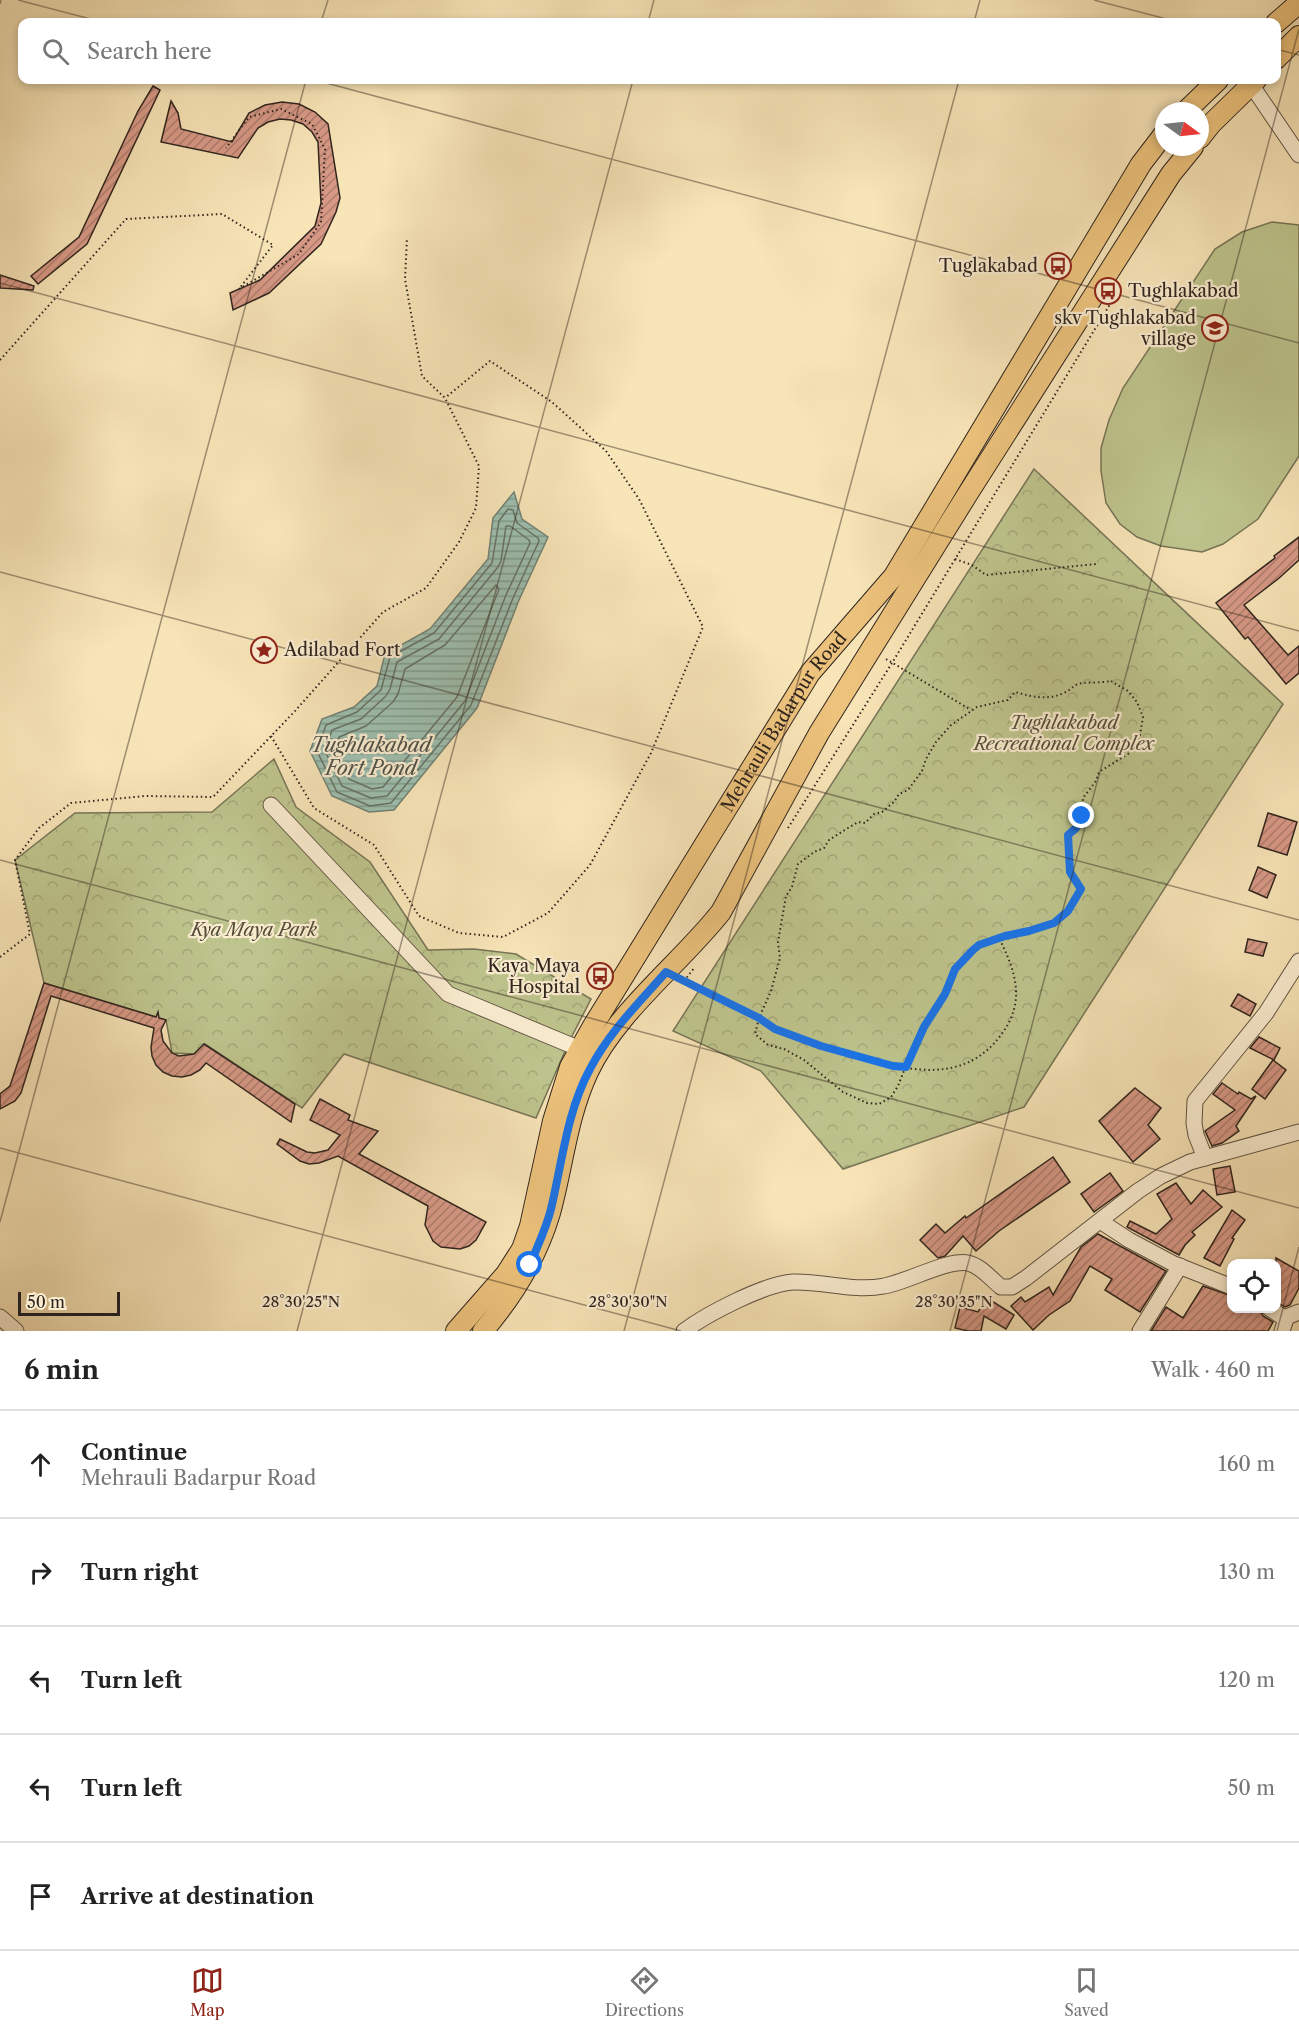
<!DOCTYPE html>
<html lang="en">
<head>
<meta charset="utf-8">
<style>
  :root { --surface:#fff; --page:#f6f6f6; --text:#222; --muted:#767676; --line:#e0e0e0; --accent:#8f2418 }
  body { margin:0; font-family:"Libre Caslon Text",serif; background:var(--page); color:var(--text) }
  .controls { position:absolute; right:18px; bottom:18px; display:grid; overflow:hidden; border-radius:12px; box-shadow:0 3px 9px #0003 }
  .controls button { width:54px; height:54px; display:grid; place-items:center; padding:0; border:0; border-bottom:2px solid var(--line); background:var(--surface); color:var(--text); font:30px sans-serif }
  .compass { position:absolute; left:1155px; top:102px; width:54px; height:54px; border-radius:50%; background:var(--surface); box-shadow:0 3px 9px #0003; rotate:105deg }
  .scale { position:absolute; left:18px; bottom:15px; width:102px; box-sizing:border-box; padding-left:6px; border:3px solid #30251e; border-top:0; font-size:16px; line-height:21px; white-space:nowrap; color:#30251e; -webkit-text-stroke:4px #faedd0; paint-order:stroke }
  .stop { position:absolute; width:18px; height:18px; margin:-14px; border:4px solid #1a73e8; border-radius:50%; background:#fff }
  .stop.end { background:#1a73e8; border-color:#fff; box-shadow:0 2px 6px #0008 }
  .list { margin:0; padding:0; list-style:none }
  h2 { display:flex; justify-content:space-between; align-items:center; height:78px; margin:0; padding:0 24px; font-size:26px }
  h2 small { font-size:20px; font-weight:400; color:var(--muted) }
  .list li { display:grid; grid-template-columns:39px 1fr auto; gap:18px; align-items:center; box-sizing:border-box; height:108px; padding:0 24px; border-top:2px solid var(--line) }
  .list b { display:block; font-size:22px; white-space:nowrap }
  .list p { margin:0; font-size:20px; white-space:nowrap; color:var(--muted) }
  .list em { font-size:20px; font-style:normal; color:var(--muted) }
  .icon { flex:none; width:33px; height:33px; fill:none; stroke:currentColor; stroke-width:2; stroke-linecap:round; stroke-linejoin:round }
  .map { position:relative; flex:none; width:1299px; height:1331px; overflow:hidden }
  .search { position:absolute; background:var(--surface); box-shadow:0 3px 9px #0003; left:18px; right:18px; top:18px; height:66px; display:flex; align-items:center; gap:15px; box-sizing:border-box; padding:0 21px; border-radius:12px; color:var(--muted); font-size:22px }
  .sheet { height:618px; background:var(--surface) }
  nav { display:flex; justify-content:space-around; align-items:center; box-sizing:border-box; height:84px; border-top:2px solid var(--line); background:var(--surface); font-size:16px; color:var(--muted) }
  nav a { display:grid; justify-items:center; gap:3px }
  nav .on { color:var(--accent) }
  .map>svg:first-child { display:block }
</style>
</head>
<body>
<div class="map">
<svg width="1299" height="1331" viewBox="0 0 1299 1331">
  <defs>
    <pattern id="forest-crowns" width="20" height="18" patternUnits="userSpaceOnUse" patternTransform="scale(1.5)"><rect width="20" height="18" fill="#bec48d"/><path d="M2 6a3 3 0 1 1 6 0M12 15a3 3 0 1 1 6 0" fill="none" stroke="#a4a879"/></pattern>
    <pattern id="water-rules" width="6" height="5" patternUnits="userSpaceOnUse" patternTransform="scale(1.5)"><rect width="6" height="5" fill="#9dbfaf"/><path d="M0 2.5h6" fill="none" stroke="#809b8e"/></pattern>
    <pattern id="building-hatch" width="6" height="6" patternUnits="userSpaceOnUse" patternTransform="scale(1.5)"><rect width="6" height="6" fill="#d79986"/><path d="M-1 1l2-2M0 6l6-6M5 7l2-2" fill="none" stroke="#af7d6d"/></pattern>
  </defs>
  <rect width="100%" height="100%" fill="#f7e4b7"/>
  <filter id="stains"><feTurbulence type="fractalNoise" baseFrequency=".00333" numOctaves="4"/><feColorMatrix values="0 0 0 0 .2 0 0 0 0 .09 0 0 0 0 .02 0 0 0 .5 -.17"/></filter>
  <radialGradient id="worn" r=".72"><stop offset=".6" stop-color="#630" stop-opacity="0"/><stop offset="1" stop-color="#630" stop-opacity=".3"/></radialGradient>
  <!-- forest -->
  <g fill="url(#forest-crowns)" stroke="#777456" stroke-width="1.5">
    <path d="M1034,469L1283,704L1024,1107L843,1169L761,1071L673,1031Z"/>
    <path d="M274,759L296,807L370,862L428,950L474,949L516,954L591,999L568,1044L536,1118L344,1054L302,1108L205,1044L194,1054L172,1053L166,1020L44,983L15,860L75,813L212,812Z"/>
  </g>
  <!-- pitch -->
  <path fill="#bec48d" stroke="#777456" stroke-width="1.5" d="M1272,222L1299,225V456L1258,519L1223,544L1202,552L1161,546L1137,537L1120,524L1106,503L1101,471V448L1109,420L1123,388L1215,249L1242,232Z"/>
  <!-- water -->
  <path fill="url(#water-rules)" stroke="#718175" stroke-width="1.5" d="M514,492L522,519L548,537L519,600L477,708L394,810L369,812L332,796L310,751L322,719L354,707L377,686L385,654L430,629L488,559L493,518Z"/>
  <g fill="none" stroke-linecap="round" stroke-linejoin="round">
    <!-- shore -->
    <g stroke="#667266" stroke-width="1.5">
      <path d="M508,509L513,510L517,523L538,538L539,541L513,598L471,705L391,803L370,806L337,792L317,751L326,725L357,712L381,690L390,657L434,633L492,563L499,521Z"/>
      <path d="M506,526H510L529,540L530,543L506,595L465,701L387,796L371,798L342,786L325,751L332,730L361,719L386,696L390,689L397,662L439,639L498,567L501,561Z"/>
      <path d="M496,585L499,589L457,697L383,787L372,789L349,779L335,751L339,737L366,726L393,702L398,694L405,669L445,645Z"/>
    </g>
  </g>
  <!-- building -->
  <g fill="url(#building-hatch)" stroke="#30251e" stroke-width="1.5">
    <path d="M153,86L160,90L87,244L38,284L31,276L79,237L138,111Z"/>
    <path d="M171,101L178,113L181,129L232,142L249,113L265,105L282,102L299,104L315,112L328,124L340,198L336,212L321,244L269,293L233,310L230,293L260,280L315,226L321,203L318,142L312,132L303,124L291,120L280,119L268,122L258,128L238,158L161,142Z"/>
    <path d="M0,275L34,286L33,290L0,288Z"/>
    <path d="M1299,537V560L1278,579L1244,605L1288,655L1299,646V673L1286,684L1248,637L1245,639L1216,603L1275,558L1274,556Z"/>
    <path d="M1268,813L1297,822L1287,855L1258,846Z"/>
    <path d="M1258,867L1276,875L1267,898L1249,890Z"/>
    <path d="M1248,939L1267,943L1263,956L1245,952Z"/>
    <path d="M44,983L156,1017L158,1012L159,1018L166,1020L161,1030L163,1041L172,1053L179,1056L194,1054L204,1044L295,1104L291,1122L206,1063L200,1070L191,1075L182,1077L172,1076L163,1072L156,1065L152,1056L151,1047L154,1028L51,996L21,1093L15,1101L0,1109V1094L10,1086Z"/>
    <path d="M1238,994L1256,1004L1250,1016L1231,1006Z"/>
    <path d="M1259,1037L1280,1048L1274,1060L1250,1048Z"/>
    <path d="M1273,1060L1286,1070L1265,1099L1252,1089Z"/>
    <path d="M1222,1083L1238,1094L1239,1092L1251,1099L1256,1096L1236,1126L1239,1131L1222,1143L1212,1146L1205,1131L1235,1110L1213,1094Z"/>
    <path d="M1135,1088L1161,1108L1148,1125L1160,1139L1133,1162L1099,1121Z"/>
    <path d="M320,1099L350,1115L348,1120L378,1131L359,1154L486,1222L476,1240L469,1246L460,1249L441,1247L433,1241L425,1225L428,1206L338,1156L319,1163L309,1164L300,1161L277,1144L280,1139L307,1152L315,1153L328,1150L340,1135L310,1120Z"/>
    <path d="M1053,1157L1070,1182L999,1231L976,1251L963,1236L945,1256L938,1258L920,1240L936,1224L945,1233L965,1216L966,1218Z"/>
    <path d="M1230,1166L1235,1192L1217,1195L1213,1169Z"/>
    <path d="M1110,1173L1123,1191L1094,1212L1081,1194Z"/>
    <path d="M1176,1183L1191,1204L1203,1190L1222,1207L1192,1232L1195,1235L1185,1245L1179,1255L1127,1227L1130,1221L1156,1234L1172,1219L1157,1194Z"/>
    <path d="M1232,1210L1245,1220L1232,1238L1234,1239L1220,1266L1204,1258Z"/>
    <path d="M1098,1234L1166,1271L1140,1312L1105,1290L1112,1279L1090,1266L1070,1301L1049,1315L1033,1330L1011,1306L1021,1297L1025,1302L1049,1287L1053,1295L1081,1247Z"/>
    <path d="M1276,1258L1299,1271V1288L1290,1305L1285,1307L1276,1301Z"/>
    <path d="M1203,1286L1232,1296V1308H1259L1263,1316L1273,1322L1268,1331H1151L1166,1307L1183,1318Z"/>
    <path d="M987,1298L1014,1315L1006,1329L984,1316L981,1331H968L955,1328L960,1307L978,1312Z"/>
  </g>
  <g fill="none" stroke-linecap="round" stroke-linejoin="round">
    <defs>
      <g id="minor">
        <path d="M1248,80L1299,155"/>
        <path d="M271,805L448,994L580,1049"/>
        <path d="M1205,1158L1196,1135L1194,1123L1195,1101L1266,1013L1299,961"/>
        <path d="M1100,1221L1129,1240L1174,1264L1232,1287"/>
        <path d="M1269,1308L1284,1318L1285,1322L1282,1331"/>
        <path d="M0,1317L16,1331"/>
        <path d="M1284,1318L1299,1312"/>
        <path d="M684,1331C707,1314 764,1284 793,1282C823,1281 854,1292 884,1286C907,1282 948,1259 968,1263C981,1266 991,1279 1001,1287H1012L1026,1278L1138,1191L1161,1176L1190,1162L1299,1132"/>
        <path d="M1140,1331L1180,1266"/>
      </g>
      <g id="major">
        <path d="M1276,23L1299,3"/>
        <path d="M1276,59L1299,36"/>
        <path d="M1186,111L1218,80"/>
        <path d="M1200,138L1211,124L1256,80"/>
        <path id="s1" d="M456,1331L506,1274L522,1249L530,1226L553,1121L570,1067L593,1026L810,673L894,576L1141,164L1164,134"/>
        <path d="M483,1331C513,1296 537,1257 550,1213C563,1166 567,1117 588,1072C616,1012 680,964 721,912L819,733L967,495L1171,174L1193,147"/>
      </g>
    </defs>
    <!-- minor casing -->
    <use href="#minor" stroke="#625544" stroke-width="17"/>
    <!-- major casing -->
    <use href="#major" stroke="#30251e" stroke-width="22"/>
    <!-- path -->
    <g stroke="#30251e" stroke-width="2" stroke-dasharray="1.5 3" stroke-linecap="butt">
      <path d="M0,360L126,219L222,214L273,245L239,289L299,254L321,222L325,149L312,124L281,109L249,117L226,148"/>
      <path d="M955,559L972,565L986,575L1096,564"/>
      <path d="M886,659L971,710"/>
      <path d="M1111,681L1128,691L1137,702L1143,717L1140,735L1131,752L1099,772L1096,781L1083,798L1082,816L1076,828L1068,835L1070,872L1081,889L1068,911L1054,923L1029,931L1005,936L979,945L955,969L945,994L912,1050L898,1086L891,1097L879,1104L867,1103L843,1092L804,1060L784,1049L768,1045L755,1034L759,1018L771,991L780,958L778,942L786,896L792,887L798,864L814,852L824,848L829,840L848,828L858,822L865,823L874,814L882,812L894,802L899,794L908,790L922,771L926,759L936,742L951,725L977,707L1008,700L1015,692C1033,697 1048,701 1066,692C1070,690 1073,686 1078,684C1083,682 1101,683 1111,681Z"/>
      <path d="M271,736L314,808L374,845L419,916L459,933L503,937L548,913L590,865L651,753L703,627L639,499L606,451L552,402L490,361L445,398"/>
      <path d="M788,828L892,663L1115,296"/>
      <path d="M0,957L30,934L15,860L39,828L71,803L145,796L213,797L295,711L383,612L426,588L459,542L476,508L479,466L445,398L422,376L405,279L407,238"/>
      <path d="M684,981L695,967"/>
      <path d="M685,982C709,993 735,1004 759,1018C765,1021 771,1027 778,1030C803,1041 829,1049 855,1056C906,1070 963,1086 1001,1035C1026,1002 1016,972 999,938"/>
    </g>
    <!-- minor -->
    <use href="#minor" stroke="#faedd0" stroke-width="15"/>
    <!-- major -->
    <use href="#major" stroke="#ecc27c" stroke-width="20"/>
  </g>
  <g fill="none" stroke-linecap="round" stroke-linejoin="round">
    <!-- route -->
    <path stroke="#1a73e8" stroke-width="8" d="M530,1265C537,1247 546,1229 551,1209C562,1163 567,1111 590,1069C609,1032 639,1003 666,972L759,1018L775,1029L821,1046L893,1066L906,1067L924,1027L945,994L955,969L973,950L979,945L1005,936L1029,931L1054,923L1068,911L1081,889L1070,872L1068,835L1076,828L1082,816"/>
  </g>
  <!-- ticks -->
  <path fill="none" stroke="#30251e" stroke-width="1.5" stroke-opacity="0.45" d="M18,0L102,22M1094,0L1178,22M0,4L1,0M321,22L328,0M648,22L654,0M974,22L980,0M1276,49L1299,55M315,80L1299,343M0,283L1299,631M0,572L1299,920M0,860L1299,1208M0,1148L681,1331M0,1222L306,80M297,1331L633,80M624,1331L959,80M950,1331L1299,29M1277,1331L1299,1247"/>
  <!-- icons -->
  <defs>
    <symbol id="bus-ring" viewBox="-11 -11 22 22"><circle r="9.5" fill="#faedd0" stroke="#8f2418" stroke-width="1.5"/><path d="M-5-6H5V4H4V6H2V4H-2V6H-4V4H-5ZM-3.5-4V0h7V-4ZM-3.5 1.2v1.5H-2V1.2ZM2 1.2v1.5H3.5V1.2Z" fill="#8f2418"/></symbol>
    <symbol id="school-ring" viewBox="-11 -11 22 22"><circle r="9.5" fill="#faedd0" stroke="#8f2418" stroke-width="1.5"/><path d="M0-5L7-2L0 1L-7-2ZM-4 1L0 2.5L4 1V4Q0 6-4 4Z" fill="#8f2418"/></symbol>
    <symbol id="sight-ring" viewBox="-11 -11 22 22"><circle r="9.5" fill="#faedd0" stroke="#8f2418" stroke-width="1.5"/><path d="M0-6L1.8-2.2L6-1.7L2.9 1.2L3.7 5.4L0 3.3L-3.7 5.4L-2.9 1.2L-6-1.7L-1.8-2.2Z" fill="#8f2418"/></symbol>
  </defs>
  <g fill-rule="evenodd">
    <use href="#bus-ring" x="1043" y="251" width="30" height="30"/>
    <use href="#bus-ring" x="1093" y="276" width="30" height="30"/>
    <use href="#school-ring" x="1200" y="313" width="30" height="30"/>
    <use href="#sight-ring" x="249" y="635" width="30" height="30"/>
    <use href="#bus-ring" x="585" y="961" width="30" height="30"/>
  </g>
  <g text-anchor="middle" stroke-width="4.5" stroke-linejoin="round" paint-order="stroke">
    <!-- poi labels -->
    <g font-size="18" fill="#30251e" stroke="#faedd0" text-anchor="end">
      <text x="1038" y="272">Tuglakabad</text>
      <text x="1128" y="297" text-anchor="start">Tughlakabad</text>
      <text x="1196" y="324">skv Tughlakabad<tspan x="1196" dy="21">village</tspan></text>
      <text x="284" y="656" text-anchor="start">Adilabad Fort</text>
      <text x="580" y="972">Kaya Maya<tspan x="580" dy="21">Hospital</tspan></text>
    </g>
    <!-- street labels -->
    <g font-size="18" fill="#30251e" stroke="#faedd0">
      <text dy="6" stroke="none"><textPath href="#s1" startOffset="700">Mehrauli Badarpur Road</textPath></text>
    </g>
    <!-- park labels -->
    <g font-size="18" font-style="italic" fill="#544d3a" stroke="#faedd0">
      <text x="1064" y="729">Tughlakabad<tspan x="1064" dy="21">Recreational Complex</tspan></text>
      <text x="254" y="936">Kya Maya Park</text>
    </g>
    <!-- water labels -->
    <g font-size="20" font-style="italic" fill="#51534a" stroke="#faedd0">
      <text x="371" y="752">Tughlakabad<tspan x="371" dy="23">Fort Pond</tspan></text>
    </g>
  </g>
  <g font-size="15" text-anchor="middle" fill="#30251e" stroke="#faedd0" stroke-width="4.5" stroke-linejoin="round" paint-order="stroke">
    <text x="301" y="1307">28°30'25"N</text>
    <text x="628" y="1307">28°30'30"N</text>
    <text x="954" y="1307">28°30'35"N</text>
  </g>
  <rect width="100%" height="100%" filter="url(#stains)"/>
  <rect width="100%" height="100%" fill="url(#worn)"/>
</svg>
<div class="controls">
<button><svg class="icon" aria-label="locate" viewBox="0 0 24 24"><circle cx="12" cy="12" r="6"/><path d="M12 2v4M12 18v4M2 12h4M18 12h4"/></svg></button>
</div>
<svg class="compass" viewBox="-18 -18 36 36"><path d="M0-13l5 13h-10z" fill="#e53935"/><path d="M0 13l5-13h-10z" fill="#767676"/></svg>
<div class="scale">50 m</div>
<div class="stop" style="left:530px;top:1265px"></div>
<div class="stop end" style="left:1082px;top:816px"></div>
<div class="search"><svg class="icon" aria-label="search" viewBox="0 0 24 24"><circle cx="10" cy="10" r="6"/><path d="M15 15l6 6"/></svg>Search here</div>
</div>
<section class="sheet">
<h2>6 min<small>Walk · 460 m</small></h2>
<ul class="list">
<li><svg class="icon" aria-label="ahead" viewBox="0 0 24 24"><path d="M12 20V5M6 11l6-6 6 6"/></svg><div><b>Continue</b><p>Mehrauli Badarpur Road</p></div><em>160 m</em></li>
<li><svg class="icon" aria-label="right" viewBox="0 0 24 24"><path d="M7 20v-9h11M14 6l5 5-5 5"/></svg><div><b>Turn right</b></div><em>130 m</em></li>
<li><svg class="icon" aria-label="left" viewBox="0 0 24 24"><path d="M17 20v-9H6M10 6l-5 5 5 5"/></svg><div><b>Turn left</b></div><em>120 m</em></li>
<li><svg class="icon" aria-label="left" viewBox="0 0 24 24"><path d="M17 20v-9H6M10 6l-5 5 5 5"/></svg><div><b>Turn left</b></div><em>50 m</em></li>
<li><svg class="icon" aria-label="arrive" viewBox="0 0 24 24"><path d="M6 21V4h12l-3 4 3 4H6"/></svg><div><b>Arrive at destination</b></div></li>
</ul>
</section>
<nav>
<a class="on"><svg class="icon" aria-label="map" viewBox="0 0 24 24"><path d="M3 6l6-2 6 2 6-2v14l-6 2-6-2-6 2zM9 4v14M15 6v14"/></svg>Map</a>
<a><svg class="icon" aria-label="directions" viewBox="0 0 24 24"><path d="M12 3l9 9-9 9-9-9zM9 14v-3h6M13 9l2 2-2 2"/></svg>Directions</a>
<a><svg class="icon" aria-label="saved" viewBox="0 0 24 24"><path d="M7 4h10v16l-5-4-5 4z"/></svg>Saved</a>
</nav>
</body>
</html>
